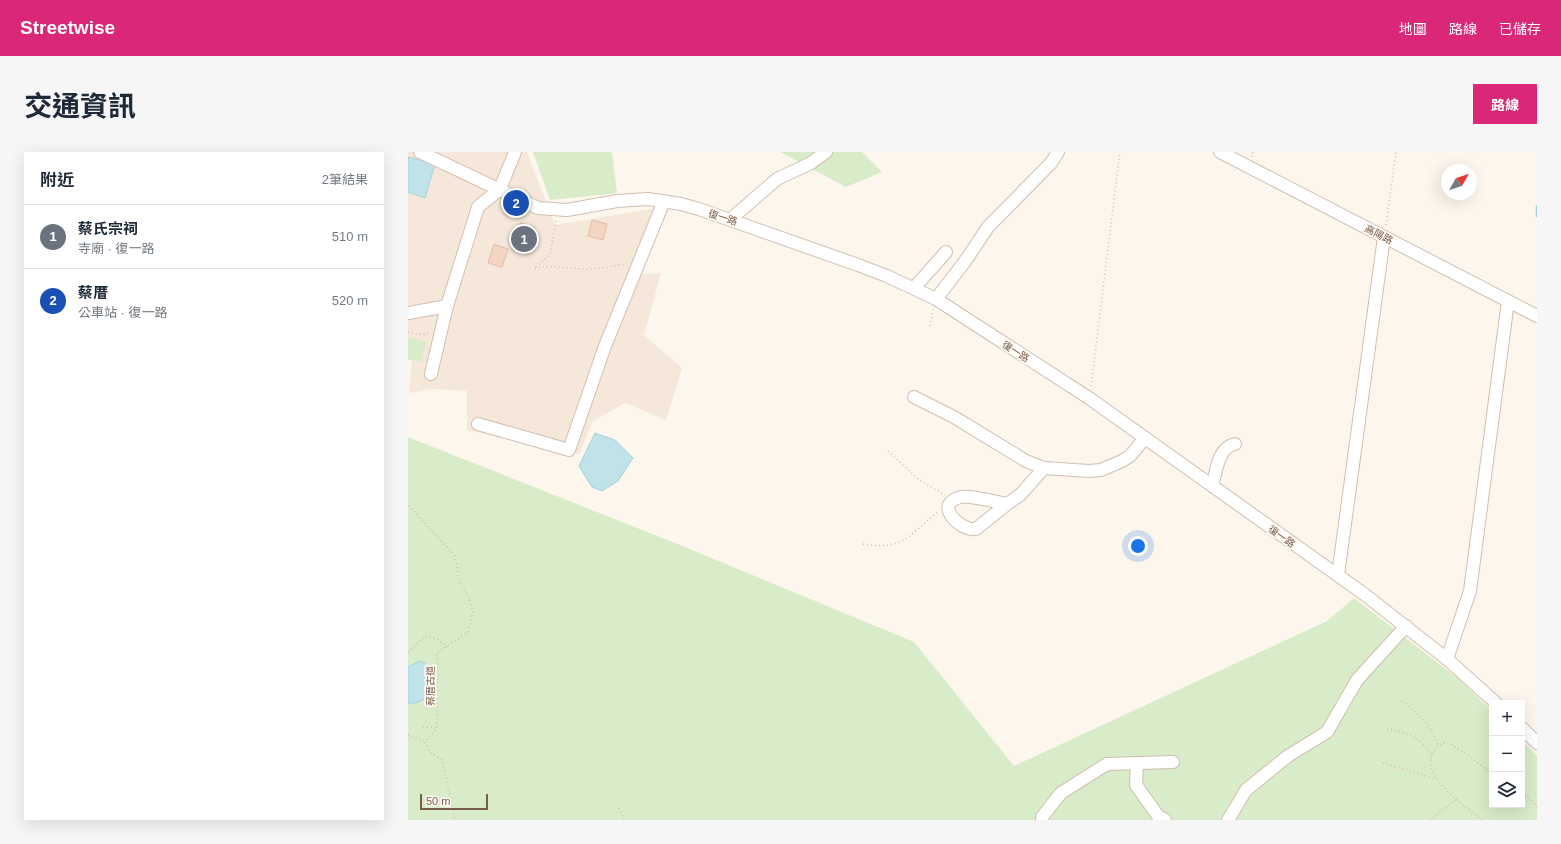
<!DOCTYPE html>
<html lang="zh-TW">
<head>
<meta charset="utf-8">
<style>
  :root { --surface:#fff; --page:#f6f6f7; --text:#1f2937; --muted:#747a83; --line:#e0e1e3; --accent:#db2777 }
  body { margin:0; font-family:Arial,"Noto Sans TC",sans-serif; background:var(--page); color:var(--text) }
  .controls { position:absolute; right:12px; bottom:12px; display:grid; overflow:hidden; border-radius:0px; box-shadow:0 4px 16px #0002 }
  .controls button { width:36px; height:36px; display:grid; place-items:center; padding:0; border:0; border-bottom:1px solid var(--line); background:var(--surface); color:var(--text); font:20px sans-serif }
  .compass { position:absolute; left:1033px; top:12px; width:36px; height:36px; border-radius:50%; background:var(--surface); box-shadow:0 4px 16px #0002; rotate:50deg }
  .scale { position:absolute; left:12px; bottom:10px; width:68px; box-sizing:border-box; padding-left:4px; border:2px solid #7a5c4d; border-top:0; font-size:11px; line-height:14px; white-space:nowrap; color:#7a5c4d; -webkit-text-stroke:3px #fffaf3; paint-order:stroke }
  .you { position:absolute; left:730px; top:394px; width:14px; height:14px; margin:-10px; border:3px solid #fff; border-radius:50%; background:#1a73e8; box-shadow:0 0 0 6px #1a73e833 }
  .badge { display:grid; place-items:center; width:26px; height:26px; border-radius:50%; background:var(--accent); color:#fff; font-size:13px; font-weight:700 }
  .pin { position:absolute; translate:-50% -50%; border:2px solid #fff; box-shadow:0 1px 4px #0006 }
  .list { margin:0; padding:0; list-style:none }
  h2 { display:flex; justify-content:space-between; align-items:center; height:52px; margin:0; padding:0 16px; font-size:17px }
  h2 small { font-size:13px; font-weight:400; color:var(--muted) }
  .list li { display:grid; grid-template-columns:26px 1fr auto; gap:12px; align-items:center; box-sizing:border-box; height:64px; padding:0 16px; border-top:1px solid var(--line) }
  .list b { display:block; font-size:15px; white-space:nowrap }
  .list p { margin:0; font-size:13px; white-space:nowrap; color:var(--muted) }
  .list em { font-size:13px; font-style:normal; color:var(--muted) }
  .icon { flex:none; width:22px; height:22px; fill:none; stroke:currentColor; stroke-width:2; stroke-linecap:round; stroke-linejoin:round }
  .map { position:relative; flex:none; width:1129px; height:668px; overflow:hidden; border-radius:0px }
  header { display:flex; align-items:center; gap:24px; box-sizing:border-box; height:56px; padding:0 20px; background:var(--accent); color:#fff }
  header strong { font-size:19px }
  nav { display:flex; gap:22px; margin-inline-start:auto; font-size:14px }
  .intro { display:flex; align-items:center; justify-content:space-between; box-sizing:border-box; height:96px; padding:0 24px }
  h1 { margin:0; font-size:28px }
  .button { padding:10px 18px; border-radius:0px; background:var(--accent); color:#fff; font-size:14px; font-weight:700 }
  main { display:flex; gap:24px; padding:0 24px }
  aside { flex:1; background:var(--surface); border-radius:0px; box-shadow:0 4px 16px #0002 }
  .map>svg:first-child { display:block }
</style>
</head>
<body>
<header>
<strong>Streetwise</strong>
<nav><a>地圖</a><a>路線</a><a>已儲存</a></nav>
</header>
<div class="intro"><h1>交通資訊</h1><a class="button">路線</a></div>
<main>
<aside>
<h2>附近<small>2筆結果</small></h2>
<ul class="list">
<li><span class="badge" style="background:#6b7280">1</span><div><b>蔡氏宗祠</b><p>寺廟 · 復一路</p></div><em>510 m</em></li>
<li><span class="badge" style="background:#1a4fb4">2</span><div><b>蔡厝</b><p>公車站 · 復一路</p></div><em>520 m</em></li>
</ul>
</aside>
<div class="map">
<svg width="1129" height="668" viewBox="0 0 1129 668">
  <rect width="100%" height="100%" fill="#fdf6ec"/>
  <!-- residential -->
  <path fill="#f5e8da" d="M0,0H119L147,73L249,56L225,122L253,121L236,183L274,216L258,268L217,251L185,269L171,302L59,278V239L23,237L1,241L4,209L0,208Z"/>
  <!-- green -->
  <g fill="#d8ecc9">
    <path d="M125,0H204L209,41L142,48Z"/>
    <path d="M372,0H454L474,20L438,35Z"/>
    <path d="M0,185L18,190L13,210L0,207Z"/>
    <path d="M0,285L277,395L506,490L606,614L919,469L946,446L1052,528L1084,559V653H1114V588L1129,604V668H0Z"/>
  </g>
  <!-- water -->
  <g fill="#bfe3e8" stroke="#a5d3da">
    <path d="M0,5L27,12L17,46L0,40Z"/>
    <path d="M187,281L207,288L225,306L210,329L194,339L184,335L171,314Z"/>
    <path d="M12,509C29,515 26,527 26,542L8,551H0V515Z"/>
  </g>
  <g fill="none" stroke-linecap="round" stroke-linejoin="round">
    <!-- stream -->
    <path stroke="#a5d3da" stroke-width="2.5" d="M1129,54V64"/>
  </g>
  <!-- building -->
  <g fill="#f3d5c3" stroke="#e6bba3">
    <path d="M184,68L199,72L195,88L180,84Z"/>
    <path d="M112,71L126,75L120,102L105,98Z"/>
    <path d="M86,92L100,97L94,115L80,111Z"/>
  </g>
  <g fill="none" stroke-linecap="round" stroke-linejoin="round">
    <defs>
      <g id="minor">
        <path d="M12,0L130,56L159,58L209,49L240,47L273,52L291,57L450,113L479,124L528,147L681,246L956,442L1039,507L1088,551"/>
        <path d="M812,0L1129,164"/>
        <path d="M323,67L369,27L403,11L418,0"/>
        <path d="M506,136L538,100"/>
        <path d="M528,147L558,108L580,75L643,11L650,0"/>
        <path d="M0,161L39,154L70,55L92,37L107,0"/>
        <path d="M23,222L39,154"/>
        <path d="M506,245L546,265L618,309L636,316L681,319L693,318L714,309L722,304L737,286"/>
        <path d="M70,272L161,298L197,194L256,49"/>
        <path d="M804,334C809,319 809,296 827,292"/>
        <path d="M599,352L568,377C554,380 523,352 553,345C564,343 587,350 599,352L612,343L636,316"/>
        <path d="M930,423L976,85"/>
        <path d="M1039,507L1062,439L1100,149"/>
        <path d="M1114,576L1129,591"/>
        <path d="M729,612L728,633L750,664L757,668"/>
        <path d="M634,665L653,641L699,612L765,610"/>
        <path d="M820,668L838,638L880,604L919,580L949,528L998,474"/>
      </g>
    </defs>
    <!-- minor casing -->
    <use href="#minor" stroke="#d1beb0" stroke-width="14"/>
    <!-- path -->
    <g stroke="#d9b8a5" stroke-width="1.5" stroke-dasharray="1 3" stroke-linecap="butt">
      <path d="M844,5L845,0"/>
      <path d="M148,69L142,103L126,116C145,113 156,116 174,117C188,118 205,114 218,112"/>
      <path d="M978,73L988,0"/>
      <path d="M522,174L525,157"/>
      <path d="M0,180L14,183L23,180"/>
      <path d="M683,234L712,0"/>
      <path d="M480,299L510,327L537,343"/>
      <path d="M0,354L2,355L47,404L51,429L60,444L65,460L60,480L29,501V576L17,590L22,600L34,608L47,668"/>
      <path d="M455,392C496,399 502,382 531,359"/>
      <path d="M0,500L17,484L29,487L39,495"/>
      <path d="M994,549L1014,566L1022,576L1030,593"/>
      <path d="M15,575L29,576"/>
      <path d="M979,577C1002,581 1010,584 1024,603"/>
      <path d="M0,583L17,589"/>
      <path d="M975,611L1029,627"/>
      <path d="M1114,642L1124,648L1129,656"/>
      <path d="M211,656L216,668"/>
      <path d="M1022,668L1049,647"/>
      <path d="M1074,668C1058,655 1031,636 1023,616C1022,613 1023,610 1023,607C1025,597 1030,593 1039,590L1060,603L1084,622"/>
    </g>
    <!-- minor -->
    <use href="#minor" stroke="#fff" stroke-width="12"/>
  </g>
  <g text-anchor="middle" stroke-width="3.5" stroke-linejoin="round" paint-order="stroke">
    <!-- street labels -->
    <g font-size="10" fill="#7a5c4d" stroke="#fffaf3">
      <text transform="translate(315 65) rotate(18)" y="4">復一路</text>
      <text transform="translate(971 82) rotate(27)" y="4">高陽路</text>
      <text transform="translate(608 199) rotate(33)" y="4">復一路</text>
      <text transform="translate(874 384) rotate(35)" y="4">復一路</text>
      <text transform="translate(22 534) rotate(-90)" y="4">蔡厝古道</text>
    </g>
  </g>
</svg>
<div class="controls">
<button>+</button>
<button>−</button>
<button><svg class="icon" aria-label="layers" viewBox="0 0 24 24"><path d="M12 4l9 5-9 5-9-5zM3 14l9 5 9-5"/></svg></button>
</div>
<svg class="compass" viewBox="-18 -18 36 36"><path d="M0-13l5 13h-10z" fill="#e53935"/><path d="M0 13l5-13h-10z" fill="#747a83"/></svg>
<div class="scale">50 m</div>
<div class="you"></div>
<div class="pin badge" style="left:116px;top:87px;background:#6b7280">1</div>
<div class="pin badge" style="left:108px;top:51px;background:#1a4fb4">2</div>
</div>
</main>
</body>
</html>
